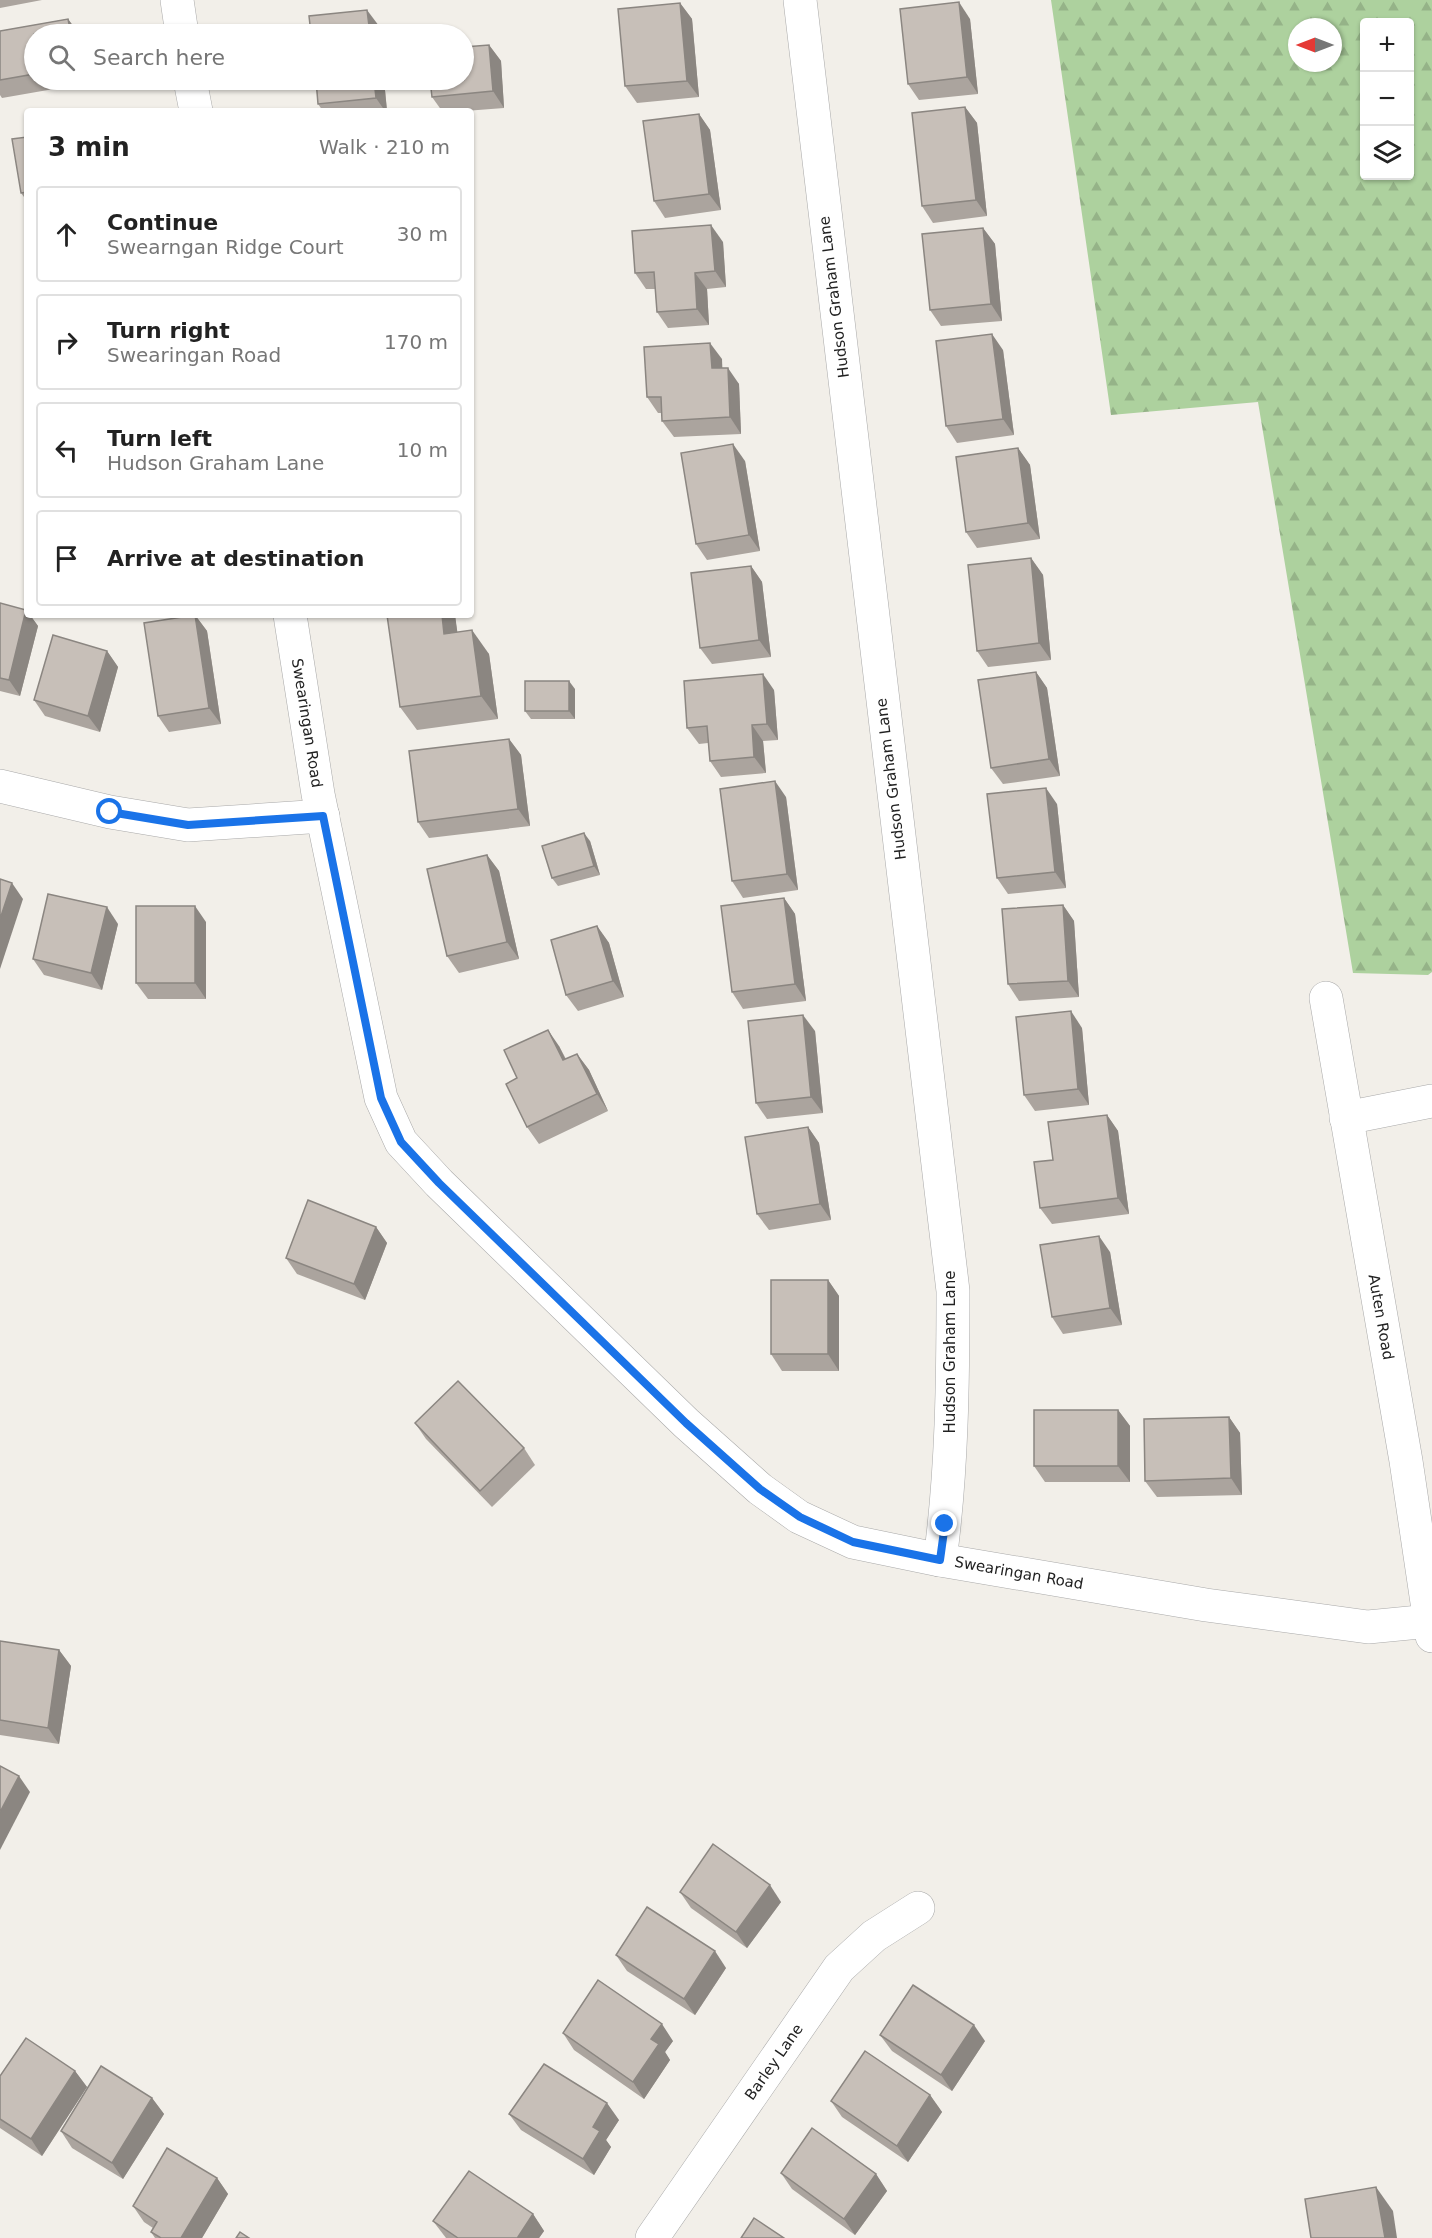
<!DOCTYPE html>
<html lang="en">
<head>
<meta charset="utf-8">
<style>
  :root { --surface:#fff; --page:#f6f6f6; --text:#222; --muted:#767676; --line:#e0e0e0 }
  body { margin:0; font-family:"DejaVu Sans",sans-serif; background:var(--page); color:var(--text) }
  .controls { position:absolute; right:18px; top:18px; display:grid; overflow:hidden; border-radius:6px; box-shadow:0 2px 4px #0004 }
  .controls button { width:54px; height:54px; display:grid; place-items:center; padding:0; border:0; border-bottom:2px solid var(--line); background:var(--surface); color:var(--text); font:30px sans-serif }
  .compass { position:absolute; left:1288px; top:18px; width:54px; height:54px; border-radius:50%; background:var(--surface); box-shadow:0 2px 4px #0004; rotate:270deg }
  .stop { position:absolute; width:18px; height:18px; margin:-14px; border:4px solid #1a73e8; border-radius:50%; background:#fff }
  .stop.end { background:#1a73e8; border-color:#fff; box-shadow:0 2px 6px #0008 }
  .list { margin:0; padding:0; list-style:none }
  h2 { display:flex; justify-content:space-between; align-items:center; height:78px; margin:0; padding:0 24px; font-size:26px }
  h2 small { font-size:20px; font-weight:400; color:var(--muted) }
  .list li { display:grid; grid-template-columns:39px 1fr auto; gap:18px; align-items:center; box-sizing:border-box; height:96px; margin:0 12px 12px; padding:0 12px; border:2px solid var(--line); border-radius:6px }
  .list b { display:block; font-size:22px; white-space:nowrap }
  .list p { margin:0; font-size:20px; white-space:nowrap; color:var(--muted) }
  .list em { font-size:20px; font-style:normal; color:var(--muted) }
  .icon { flex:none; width:33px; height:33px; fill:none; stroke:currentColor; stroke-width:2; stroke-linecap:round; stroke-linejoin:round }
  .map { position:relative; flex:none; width:1432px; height:2238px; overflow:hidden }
  .search { position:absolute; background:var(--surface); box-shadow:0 2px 4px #0004; left:24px; top:24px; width:450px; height:66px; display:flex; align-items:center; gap:15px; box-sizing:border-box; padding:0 21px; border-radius:33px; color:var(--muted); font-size:22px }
  .panel { position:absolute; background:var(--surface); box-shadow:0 2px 4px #0004; left:24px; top:108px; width:450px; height:510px; border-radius:6px }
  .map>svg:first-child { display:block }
</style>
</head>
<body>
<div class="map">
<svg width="1432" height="2238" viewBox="0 0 1432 2238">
  <defs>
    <pattern id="forest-firs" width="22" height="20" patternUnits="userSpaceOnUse" patternTransform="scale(1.5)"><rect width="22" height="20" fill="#add19e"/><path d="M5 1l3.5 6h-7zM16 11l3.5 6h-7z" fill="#95b388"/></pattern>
  </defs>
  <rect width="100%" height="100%" fill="#f2efe9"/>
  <!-- forest -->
  <path fill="url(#forest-firs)" fill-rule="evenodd" d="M1051,0H1432V972L1428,975L1353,973L1258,402L1111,415ZM1364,22H1410V176H1364ZM1297,27H1333V63H1297Z"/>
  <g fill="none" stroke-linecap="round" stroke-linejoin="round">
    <defs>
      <g id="minor">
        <path d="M177,0L182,34"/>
        <path d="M800,0L953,1291C953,1380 952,1471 940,1560"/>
        <path d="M190,80L196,111"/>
        <path d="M290,615L318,794L381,1098L401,1142L439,1183L686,1423L760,1489L799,1517L853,1542L940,1560L1206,1605L1368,1627L1430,1621"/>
        <path d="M0,786L110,812L188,825L323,816"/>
        <path d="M1326,998L1406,1461L1432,1636"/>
        <path d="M1346,1118L1432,1101"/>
        <path d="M652,2238L839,1968L874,1936L918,1908"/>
      </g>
    </defs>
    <!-- minor casing -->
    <use href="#minor" stroke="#a9a9a9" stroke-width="34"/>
    <!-- minor -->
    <use href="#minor" stroke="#fff" stroke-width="33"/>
  </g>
  <!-- wall -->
  <g fill="#aba49e">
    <path d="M0,0H42L0,8Z"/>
    <path d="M680,3L692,19L699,97L637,103L625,86Z"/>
    <path d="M68,19L79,34H34V80H87L88,83L2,98L0,95V31Z"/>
    <path d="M970,19L978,94L919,100L908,84Z"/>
    <path d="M489,45L501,61L504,108L465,111H442L432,97Z"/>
    <path d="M316,80H384L387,111H323L318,104Z"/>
    <path d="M965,107L977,123L987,216L933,223L922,206Z"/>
    <path d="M699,114L710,130L721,210L665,218L654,201Z"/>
    <path d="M27,137V201L21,193Z"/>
    <path d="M983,228L995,244L1002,321L941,326L930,310Z"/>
    <path d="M723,242L726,287L707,289L709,325L668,328L657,312L655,289H646L635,273Z"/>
    <path d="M1003,350L1014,435L957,443L946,426Z"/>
    <path d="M722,359V368L739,384L741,434L674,437L662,421V413H658L647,397Z"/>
    <path d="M1018,448L1030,465L1040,539L977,548L966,532Z"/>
    <path d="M745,461L760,551L707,560L696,544Z"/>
    <path d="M1031,558L1043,575L1051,660L988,667L977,651Z"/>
    <path d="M751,566L762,582L771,657L712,664L700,648Z"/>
    <path d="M0,603L27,611L38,626L20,696L0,691Z"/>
    <path d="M195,615L207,631L221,724L169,732L158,716Z"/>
    <path d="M387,615H455L457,632L489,654L498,719L417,730L400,707Z"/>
    <path d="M107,651L118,667L100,732L45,716L34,700Z"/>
    <path d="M1036,672L1047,688L1060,776L1003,784L991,768Z"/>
    <path d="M575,689V719H531L525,711Z"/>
    <path d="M774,690L778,740L763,741L766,773L721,777L710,761L708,743L699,744L687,728Z"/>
    <path d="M509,739L521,755L530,826L429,838L418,822Z"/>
    <path d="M786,797L798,890L743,898L732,881Z"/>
    <path d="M1057,804L1066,888L1008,894L997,878Z"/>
    <path d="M590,841L600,875L558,886L552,878Z"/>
    <path d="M487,855L499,871L519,959L459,973L447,956Z"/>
    <path d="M784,898L795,914L806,1001L743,1009L732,992Z"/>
    <path d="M1063,905L1074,921L1079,997L1019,1001L1008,984Z"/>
    <path d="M206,922V999H148L136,983Z"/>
    <path d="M118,924L102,990L44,975L33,959Z"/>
    <path d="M597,926L609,943L624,997L578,1011L566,995Z"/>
    <path d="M1082,1028L1089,1105L1035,1111L1024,1095Z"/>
    <path d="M815,1031L823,1113L767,1119L756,1103Z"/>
    <path d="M559,1046L566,1059L577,1054L589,1070L608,1111L539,1144L527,1127L517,1078Z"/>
    <path d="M1107,1115L1118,1131L1129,1214L1052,1224L1040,1208L1053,1160Z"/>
    <path d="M808,1127L819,1143L831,1220L769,1230L757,1214Z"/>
    <path d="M376,1227L387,1243L365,1300L297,1274L286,1258Z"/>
    <path d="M1110,1252L1122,1325L1063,1334L1052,1317Z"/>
    <path d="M828,1280L839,1296V1371H782L771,1354Z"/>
    <path d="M1118,1410L1130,1426V1482H1045L1034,1466Z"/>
    <path d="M1229,1417L1240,1433L1242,1495L1157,1497L1145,1481Z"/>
    <path d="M415,1423L524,1448L535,1465L492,1507L426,1439Z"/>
    <path d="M0,1641L59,1650L71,1666L59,1744L0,1735Z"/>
    <path d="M680,1892L781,1902L747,1948L691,1908Z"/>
    <path d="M616,1955L726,1968L695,2015L627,1971Z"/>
    <path d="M563,2033L673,2041L665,2052L670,2060L644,2099L574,2050Z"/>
    <path d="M880,2035L985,2041L952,2091L892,2051Z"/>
    <path d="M75,2071L87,2087L42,2156L0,2128V2076Z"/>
    <path d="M930,2095L942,2112L908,2162L842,2117L831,2101Z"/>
    <path d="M152,2098L164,2114L123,2179L72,2148L61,2131Z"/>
    <path d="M509,2114L619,2120L606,2140L611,2147L594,2175L521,2130Z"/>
    <path d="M781,2173L876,2174L887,2191L855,2235L792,2189Z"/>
    <path d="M217,2178L228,2194L202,2238H155L151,2232L153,2228L144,2222L133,2206Z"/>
    <path d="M533,2214L544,2231L539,2238H446L433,2221Z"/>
  </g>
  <!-- shaded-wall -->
  <g fill="#8b8681">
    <path d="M959,2L970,19L978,94L967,77Z"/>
    <path d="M680,3L692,19L699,97L687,81Z"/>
    <path d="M367,10L379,26V34H370Z"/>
    <path d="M68,19L79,34H71Z"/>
    <path d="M489,45L501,61L504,108L493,91Z"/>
    <path d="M374,80H384L387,111H385L376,98Z"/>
    <path d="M965,107L977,123L987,216L976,200Z"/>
    <path d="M699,114L710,130L721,210L709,194Z"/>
    <path d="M711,225L723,242L726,287L715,271Z"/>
    <path d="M983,228L995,244L1002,321L991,304Z"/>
    <path d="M695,273L707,289L709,325L697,309Z"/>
    <path d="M992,334L1003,350L1014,435L1003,419Z"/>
    <path d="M710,343L722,359L723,385L712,368Z"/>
    <path d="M728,368L739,384L741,434L730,417Z"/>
    <path d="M733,444L745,461L760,551L749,535Z"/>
    <path d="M1018,448L1030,465L1040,539L1028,523Z"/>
    <path d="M1031,558L1043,575L1051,660L1039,643Z"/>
    <path d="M751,566L762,582L771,657L759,640Z"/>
    <path d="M26,610L27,615H30L38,626L20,696L9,680Z"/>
    <path d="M195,615L207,631L221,724L209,708Z"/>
    <path d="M442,615H455L461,658L444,634Z"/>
    <path d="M472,630L489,654L498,719L481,696Z"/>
    <path d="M107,651L118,667L100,732L88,716Z"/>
    <path d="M1036,672L1047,688L1060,776L1049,759Z"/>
    <path d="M763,674L774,690L778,740L767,724Z"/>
    <path d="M569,681L575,689V719L569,711Z"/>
    <path d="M752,725L763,741L766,773L754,757Z"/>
    <path d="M509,739L521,755L530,826L518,809Z"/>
    <path d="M775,781L786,797L798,890L787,874Z"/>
    <path d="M1046,788L1057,804L1066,888L1055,872Z"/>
    <path d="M584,833L590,841L600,875L594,866Z"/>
    <path d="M487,855L499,871L519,959L507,942Z"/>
    <path d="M12,883L23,899L0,969V919Z"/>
    <path d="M784,898L795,914L806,1001L795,984Z"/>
    <path d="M1063,905L1074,921L1079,997L1068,981Z"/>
    <path d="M195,906L206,922V999L195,983Z"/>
    <path d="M107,907L118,924L102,990L91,973Z"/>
    <path d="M597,926L609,943L624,997L613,981Z"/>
    <path d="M1071,1011L1082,1028L1089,1105L1078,1089Z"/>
    <path d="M803,1015L815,1031L823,1113L811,1097Z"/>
    <path d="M548,1030L559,1046L574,1077L563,1060Z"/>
    <path d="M577,1054L589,1070L608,1111L597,1094Z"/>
    <path d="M1107,1115L1118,1131L1129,1214L1118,1198Z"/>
    <path d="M808,1127L819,1143L831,1220L820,1204Z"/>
    <path d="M376,1227L387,1243L365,1300L354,1284Z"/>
    <path d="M1099,1236L1110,1252L1122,1325L1110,1308Z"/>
    <path d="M828,1280L839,1296V1371L828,1354Z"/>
    <path d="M1118,1410L1130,1426V1482L1118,1466Z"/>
    <path d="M1229,1417L1240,1433L1242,1495L1231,1478Z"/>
    <path d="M59,1650L71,1666L59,1744L48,1728Z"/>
    <path d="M19,1776L30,1792L0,1850V1812Z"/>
    <path d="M770,1885L781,1902L747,1948L736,1932Z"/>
    <path d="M715,1951L726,1968L695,2015L684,1999Z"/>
    <path d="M662,2024L673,2041L665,2052L670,2060L644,2099L633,2082L651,2039Z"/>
    <path d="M974,2025L985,2041L952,2091L941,2075Z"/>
    <path d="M75,2071L87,2087L42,2156L31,2139Z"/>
    <path d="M930,2095L942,2112L908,2162L897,2146Z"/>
    <path d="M152,2098L164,2114L123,2179L112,2163Z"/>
    <path d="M607,2103L619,2120L606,2140L611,2147L594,2175L583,2159L593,2127Z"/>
    <path d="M876,2174L887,2191L855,2235L844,2219Z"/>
    <path d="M217,2178L228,2194L202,2238H181Z"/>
    <path d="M1376,2187L1393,2211L1397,2238H1385Z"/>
    <path d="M533,2214L544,2231L539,2238H518V2237Z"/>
  </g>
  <!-- building -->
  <g fill="#c7bfb8" stroke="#8b8681" stroke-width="1.5">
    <path d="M959,2L967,77L908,84L900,9Z"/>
    <path d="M680,3L687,81L625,86L618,9Z"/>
    <path d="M367,10L370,34H311L309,16Z"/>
    <path d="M68,19L71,34H34V74L0,80V31Z"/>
    <path d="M489,45L493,91L432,97L430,80H464V47Z"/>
    <path d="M316,80H374L376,98L318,104Z"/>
    <path d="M965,107L976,200L922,206L912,113Z"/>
    <path d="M699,114L709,194L654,201L643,121Z"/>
    <path d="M27,137V192L21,193L12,139Z"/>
    <path d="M711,225L715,271L695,273L697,309L657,312L654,272L635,273L632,231Z"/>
    <path d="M983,228L991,304L930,310L922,234Z"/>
    <path d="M992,334L1003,419L946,426L936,341Z"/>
    <path d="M710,343L712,368H728L730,417L662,421L661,397H647L644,347Z"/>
    <path d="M733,444L749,535L696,544L681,453Z"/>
    <path d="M1018,448L1028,523L966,532L956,457Z"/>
    <path d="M1031,558L1039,643L977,651L968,565Z"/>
    <path d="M751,566L759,640L700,648L691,573Z"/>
    <path d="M0,603L26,610L9,680L0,678Z"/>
    <path d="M195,615L209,708L158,716L144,623Z"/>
    <path d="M387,615H442L444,634L472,630L481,696L400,707Z"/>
    <path d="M53,635L107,651L88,716L34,700Z"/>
    <path d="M1036,672L1049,759L991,768L978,680Z"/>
    <path d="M763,674L767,724L752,725L754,757L710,761L707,726L687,728L684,681Z"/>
    <rect x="525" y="681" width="44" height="30"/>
    <path d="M509,739L518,809L418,822L409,751Z"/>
    <path d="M775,781L787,874L732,881L720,789Z"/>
    <path d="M1046,788L1055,872L997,878L987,794Z"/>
    <path d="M584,833L594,866L552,878L542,846Z"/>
    <path d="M487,855L507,942L447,956L427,869Z"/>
    <path d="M0,879L12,883L0,919Z"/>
    <path d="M48,894L107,907L91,973L33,959Z"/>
    <path d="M784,898L795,984L732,992L721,906Z"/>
    <path d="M1063,905L1068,981L1008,984L1002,909Z"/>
    <rect x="136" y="906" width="59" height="77"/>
    <path d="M597,926L613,981L566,995L551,940Z"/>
    <path d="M1071,1011L1078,1089L1024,1095L1016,1017Z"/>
    <path d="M803,1015L811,1097L756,1103L748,1021Z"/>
    <path d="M548,1030L563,1060L577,1054L597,1094L527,1127L506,1084L517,1078L504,1050Z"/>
    <path d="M1107,1115L1118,1198L1040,1208L1034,1162L1053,1160L1048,1122Z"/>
    <path d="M808,1127L820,1204L757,1214L745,1137Z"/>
    <path d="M308,1200L376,1227L354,1284L286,1258Z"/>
    <path d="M1099,1236L1110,1308L1052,1317L1040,1245Z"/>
    <rect x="771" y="1280" width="57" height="74"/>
    <path d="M458,1381L524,1448L480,1491L415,1423Z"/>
    <rect x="1034" y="1410" width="84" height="56"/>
    <path d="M1229,1417L1231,1478L1145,1481L1144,1419Z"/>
    <path d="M0,1641L59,1650L48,1728L0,1720Z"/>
    <path d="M0,1766L19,1776L0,1812Z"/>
    <path d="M713,1844L770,1885L736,1932L680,1892Z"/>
    <path d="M647,1907L715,1951L684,1999L616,1955Z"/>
    <path d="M598,1980L662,2024L651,2039L659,2044L633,2082L563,2033Z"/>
    <path d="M913,1985L974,2025L941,2075L880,2035Z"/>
    <path d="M26,2038L75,2071L31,2139L0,2119V2076Z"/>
    <path d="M865,2051L930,2095L897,2146L831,2101Z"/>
    <path d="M544,2064L607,2103L593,2127L600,2131L583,2159L509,2114Z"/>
    <path d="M101,2066L152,2098L112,2163L61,2131Z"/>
    <path d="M812,2128L876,2174L844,2219L781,2173Z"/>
    <path d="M167,2148L217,2178L181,2238H161L151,2232L157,2222L133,2206Z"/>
    <path d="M469,2171L533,2214L518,2237L519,2238H458L433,2221Z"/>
    <path d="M1376,2187L1385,2238H1311L1305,2199Z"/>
    <path d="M754,2218L784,2238H741Z"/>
    <path d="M240,2232L249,2238H236Z"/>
  </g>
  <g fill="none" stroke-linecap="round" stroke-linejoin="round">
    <!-- route -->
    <path stroke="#1a73e8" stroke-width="8" d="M110,812L188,825L323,816L381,1098L401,1142L439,1183L686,1423L760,1489L800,1517L853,1542L940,1560L945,1524"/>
  </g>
  <g text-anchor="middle" stroke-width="4.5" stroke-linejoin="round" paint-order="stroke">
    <!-- street labels -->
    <g font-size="15" fill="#222" stroke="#fff">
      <text transform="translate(834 297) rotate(-97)" y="5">Hudson Graham Lane</text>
      <text transform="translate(307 723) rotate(81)" y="5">Swearingan Road</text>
      <text transform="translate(891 779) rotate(-97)" y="5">Hudson Graham Lane</text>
      <text transform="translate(1381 1317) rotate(80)" y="5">Auten Road</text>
      <text transform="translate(950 1352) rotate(-90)" y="5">Hudson Graham Lane</text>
      <text transform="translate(1019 1573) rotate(10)" y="5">Swearingan Road</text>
      <text transform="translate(774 2062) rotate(-55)" y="5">Barley Lane</text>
    </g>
  </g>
</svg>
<div class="controls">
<button>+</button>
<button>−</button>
<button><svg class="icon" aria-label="layers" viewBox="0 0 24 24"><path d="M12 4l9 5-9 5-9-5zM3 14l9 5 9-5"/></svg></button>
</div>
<svg class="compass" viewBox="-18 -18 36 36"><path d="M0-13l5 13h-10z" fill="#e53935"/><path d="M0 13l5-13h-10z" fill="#767676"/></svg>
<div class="stop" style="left:110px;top:812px"></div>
<div class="stop end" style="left:945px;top:1524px"></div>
<div class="search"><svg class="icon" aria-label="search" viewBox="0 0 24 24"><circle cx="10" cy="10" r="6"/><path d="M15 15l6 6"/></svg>Search here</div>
<section class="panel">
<h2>3 min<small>Walk · 210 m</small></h2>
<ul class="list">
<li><svg class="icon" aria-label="ahead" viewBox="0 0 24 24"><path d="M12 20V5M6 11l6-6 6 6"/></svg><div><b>Continue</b><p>Swearngan Ridge Court</p></div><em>30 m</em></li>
<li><svg class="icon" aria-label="right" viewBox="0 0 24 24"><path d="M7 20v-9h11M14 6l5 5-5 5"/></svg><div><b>Turn right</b><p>Swearingan Road</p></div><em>170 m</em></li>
<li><svg class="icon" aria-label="left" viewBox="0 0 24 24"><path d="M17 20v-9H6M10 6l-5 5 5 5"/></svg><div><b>Turn left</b><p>Hudson Graham Lane</p></div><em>10 m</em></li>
<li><svg class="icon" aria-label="arrive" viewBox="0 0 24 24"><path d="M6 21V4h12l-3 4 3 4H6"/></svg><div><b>Arrive at destination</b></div></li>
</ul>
</section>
</div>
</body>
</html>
